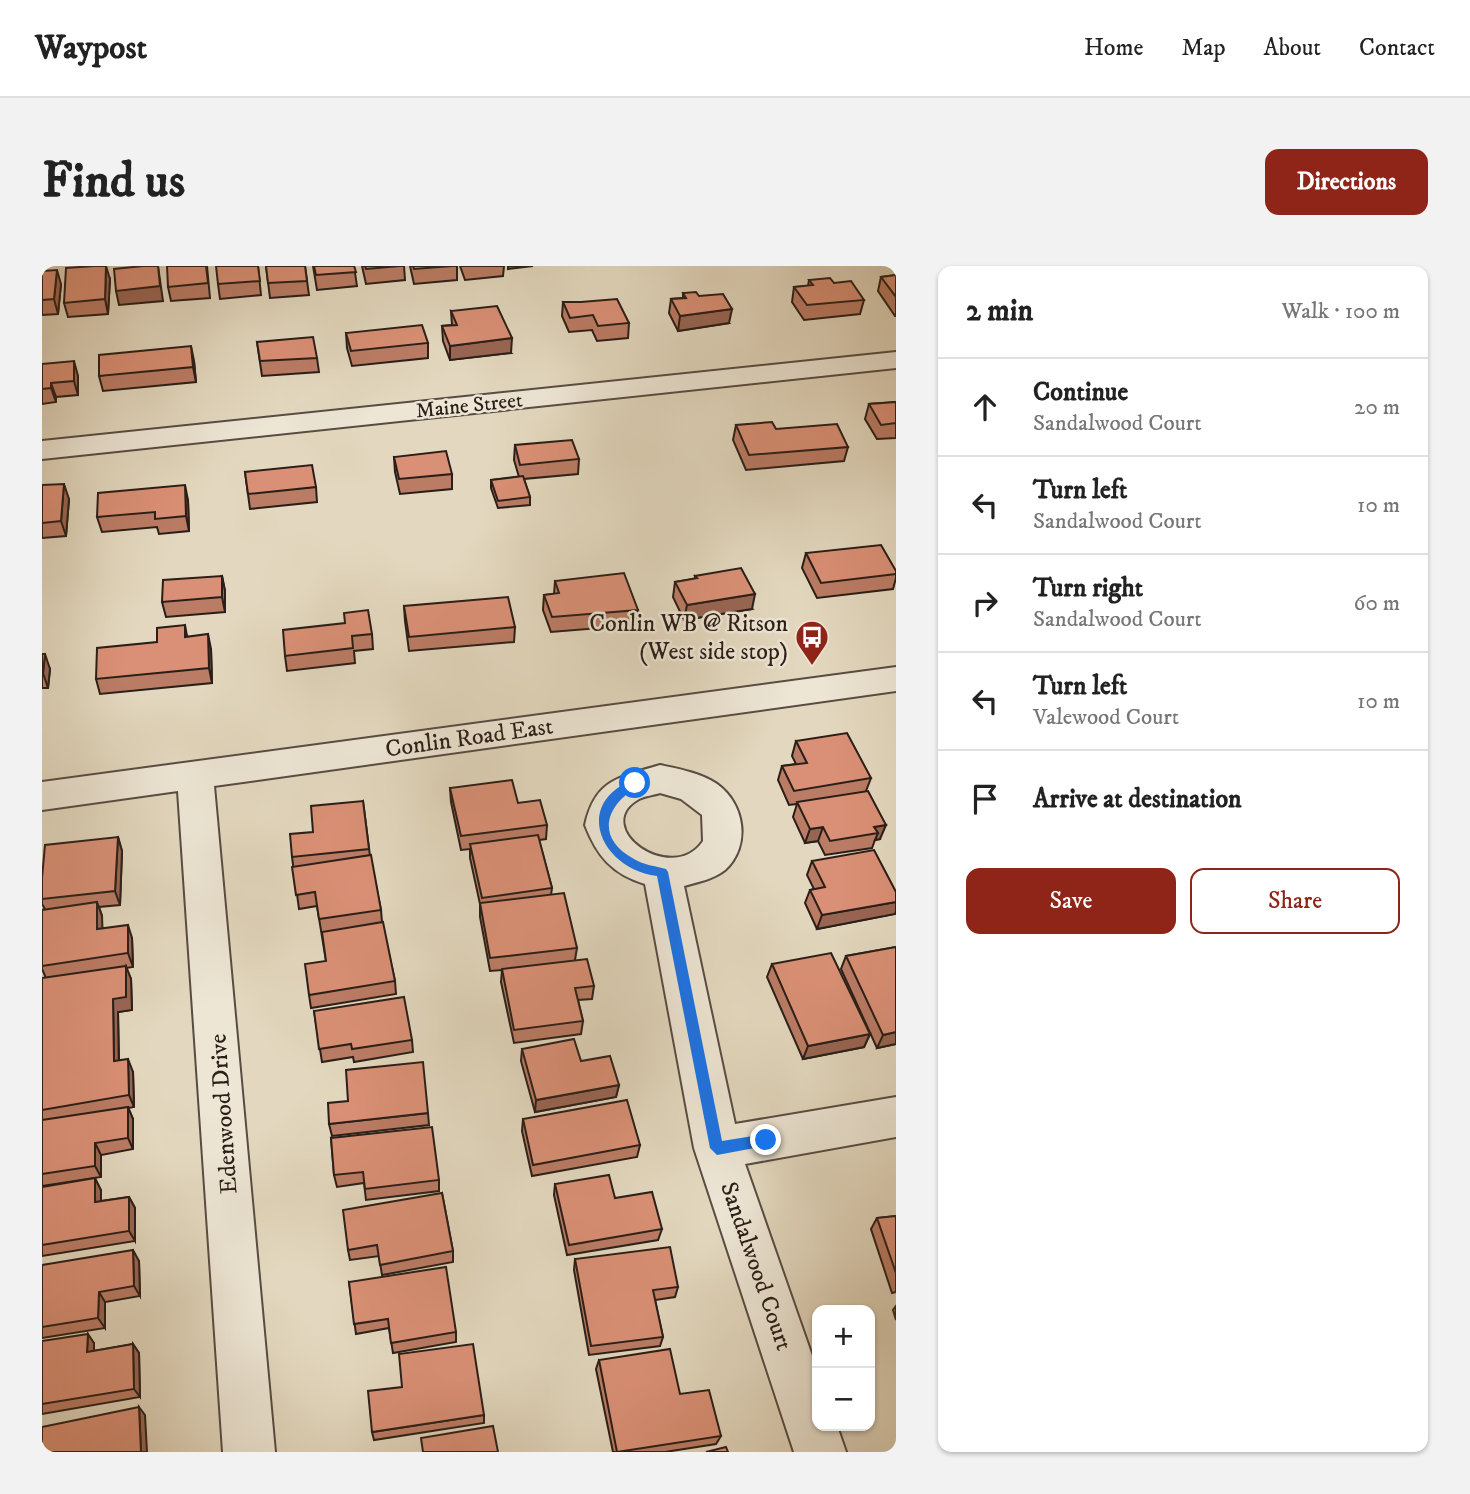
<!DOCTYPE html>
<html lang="en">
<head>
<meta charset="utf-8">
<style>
  :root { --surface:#fff; --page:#f2f2f2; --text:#222; --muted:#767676; --line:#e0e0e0; --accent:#8f2418 }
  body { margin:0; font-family:"IM FELL DW Pica",serif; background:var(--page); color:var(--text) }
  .controls { position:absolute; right:21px; bottom:21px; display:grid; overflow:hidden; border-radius:14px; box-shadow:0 2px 5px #0004 }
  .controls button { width:63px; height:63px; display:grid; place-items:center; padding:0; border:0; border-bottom:2px solid var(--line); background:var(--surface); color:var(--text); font:35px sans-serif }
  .stop { position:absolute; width:21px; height:21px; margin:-16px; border:5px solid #1a73e8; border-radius:50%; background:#fff }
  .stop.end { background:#1a73e8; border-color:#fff; box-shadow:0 2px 7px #0008 }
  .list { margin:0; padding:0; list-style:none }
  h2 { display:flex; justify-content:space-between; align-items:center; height:91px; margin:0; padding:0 28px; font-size:30px }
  h2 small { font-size:23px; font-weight:400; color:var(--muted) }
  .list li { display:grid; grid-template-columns:46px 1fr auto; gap:21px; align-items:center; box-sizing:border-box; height:98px; padding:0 28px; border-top:2px solid var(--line) }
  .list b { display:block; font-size:26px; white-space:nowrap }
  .list p { margin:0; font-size:23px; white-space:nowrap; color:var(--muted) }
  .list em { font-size:23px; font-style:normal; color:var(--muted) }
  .actions { display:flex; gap:14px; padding:21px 28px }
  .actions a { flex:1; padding:16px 0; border:2px solid var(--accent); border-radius:14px; text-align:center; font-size:24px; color:var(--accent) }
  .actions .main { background:var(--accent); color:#fff }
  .icon { flex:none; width:38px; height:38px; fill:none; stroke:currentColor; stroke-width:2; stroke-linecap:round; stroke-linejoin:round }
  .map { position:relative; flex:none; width:854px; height:1186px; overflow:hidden; border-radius:14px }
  header { display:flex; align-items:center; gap:42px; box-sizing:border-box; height:98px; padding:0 35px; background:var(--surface); border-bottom:2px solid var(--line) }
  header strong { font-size:33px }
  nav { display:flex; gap:38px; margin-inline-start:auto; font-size:24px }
  .intro { display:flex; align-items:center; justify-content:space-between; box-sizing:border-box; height:168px; padding:0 42px }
  h1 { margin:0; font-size:49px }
  .button { padding:18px 32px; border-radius:14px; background:var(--accent); color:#fff; font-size:24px; font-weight:700 }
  main { display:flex; gap:42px; padding:0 42px }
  aside { flex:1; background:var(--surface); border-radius:14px; box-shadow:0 2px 5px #0004 }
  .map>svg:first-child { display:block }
</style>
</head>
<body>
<header>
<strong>Waypost</strong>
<nav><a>Home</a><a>Map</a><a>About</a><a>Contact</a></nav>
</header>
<div class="intro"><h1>Find us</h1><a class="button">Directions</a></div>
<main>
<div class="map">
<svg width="854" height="1186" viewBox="0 0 854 1186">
  <rect width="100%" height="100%" fill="#e3d8bf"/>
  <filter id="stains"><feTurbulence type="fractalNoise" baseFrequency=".00286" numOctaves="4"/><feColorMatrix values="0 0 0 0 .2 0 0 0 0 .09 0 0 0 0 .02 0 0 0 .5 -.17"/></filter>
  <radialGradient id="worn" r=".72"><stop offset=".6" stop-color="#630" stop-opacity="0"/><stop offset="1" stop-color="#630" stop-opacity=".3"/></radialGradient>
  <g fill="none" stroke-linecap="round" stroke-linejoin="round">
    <defs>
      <g id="minor">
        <path d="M854,86V102L0,193V175Z"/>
        <path d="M854,401V425L172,520L233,1186H181L136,525L0,544V516Z"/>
        <path d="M618,499C637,503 659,507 675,518C703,538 709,580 683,604C672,613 656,616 642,620L693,858L854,831V871L703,898L775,1104V1160H795L804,1186H752L652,882L603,618C570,608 555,590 543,559C553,513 578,511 618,499ZM618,527L639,533L660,549L661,575C630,621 547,561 597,533C603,530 612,529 618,527Z"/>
      </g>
    </defs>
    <!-- minor casing -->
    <use href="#minor" stroke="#584c42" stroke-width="4"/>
    <!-- minor -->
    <use href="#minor" fill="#ede6d5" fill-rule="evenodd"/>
  </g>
  <!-- wall -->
  <g fill="#bb7c65" stroke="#2a1e18" stroke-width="2">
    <path d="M165,0L168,32L129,35L126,21Z"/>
    <path d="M216,0L219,29L178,33L176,18Z"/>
    <path d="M224,0H263L267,29L228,32Z"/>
    <path d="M271,0H312L315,20L275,24Z"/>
    <path d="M320,0H362L363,14L324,18Z"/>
    <path d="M368,0H415V14L372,18Z"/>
    <path d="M418,0H462L461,10L423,14Z"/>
    <path d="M0,5L19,18L16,48L0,49Z"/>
    <path d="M854,9V50H853L836,25L839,11Z"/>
    <path d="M68,13L66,48L26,51L22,37Z"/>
    <path d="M767,14L792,17L822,34L818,48L762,54L750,36L752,21L766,20Z"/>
    <path d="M641,27L657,30L687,57L636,65L627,47L629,33L641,32Z"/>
    <path d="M521,36L587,57L586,72L555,75L550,64L527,66L520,50Z"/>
    <path d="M409,45L469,87L408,94L401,75L400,60L410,59Z"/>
    <path d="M304,67L386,77V92L310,100L305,82Z"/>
    <path d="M215,76L275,92L277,106L220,110Z"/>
    <path d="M152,95L154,116L61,125L57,110Z"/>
    <path d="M0,98L36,110V129L14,131V136L0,138Z"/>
    <path d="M854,136V172L835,173L823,153L827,138Z"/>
    <path d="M694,159L734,163L806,181L802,195L704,204L691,174Z"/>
    <path d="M473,179L537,193L536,208L482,213L488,231V239L456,242L449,222V214L477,211L472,194Z"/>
    <path d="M352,191L410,208V223L358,228L353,206Z"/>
    <path d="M203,206L274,221L275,236L208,243Z"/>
    <path d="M0,219L27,233L24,270L0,272Z"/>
    <path d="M146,234L147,265L117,268L115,261L60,266L55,251Z"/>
    <path d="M764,287L854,305V312L851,323L775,332L760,302Z"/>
    <path d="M180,310L183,325V346L124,351L120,336Z"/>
    <path d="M653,310L710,343L642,354L631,331L633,316L653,313Z"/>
    <path d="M513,315L596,344L594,359L509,366L501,344L502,329L512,328Z"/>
    <path d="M362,340L473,361L472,376L367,385L363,355Z"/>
    <path d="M303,357L330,368L331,383L312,385L313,397L245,405L243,390Z"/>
    <path d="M143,359L145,370L169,383L170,417L58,428L54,413Z"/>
    <path d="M0,388L8,403L6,422H0Z"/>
    <path d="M754,475L829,512L824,525L838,573L833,574L830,582L783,589L776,575L763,577L751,551L755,538L747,539L736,514L740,500L754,498L750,490Z"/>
    <path d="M408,522L476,537L505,559L504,573L497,574L510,622L509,629L535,682L533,694L552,720L550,733L536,734L541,755L539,768L472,777L459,716L460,704L448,705L438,651V638L428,592V583L419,584L409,536Z"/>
    <path d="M321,535L328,590L339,644L340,656L353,715L354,728L269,742L267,729L284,695L275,640L257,643L250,591L271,566Z"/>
    <path d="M76,571L80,585L78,639L57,641L60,650V662L90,672L91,701L84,702L89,713L90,744L76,746L77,794L91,806L92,841L86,842L91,853V883L59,889V911L0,920V712H4L0,703V644L3,643L0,638V612Z"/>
    <path d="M770,595L854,626V645L853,648L775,663L763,637L768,624L772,623L765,609Z"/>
    <path d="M854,681V778L835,782L799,703L804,690Z"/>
    <path d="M730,698L828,768L822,781L761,793L725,711Z"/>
    <path d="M272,745L370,774L371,786L312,796L311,791L280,796Z"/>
    <path d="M480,783L539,795L577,819L574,831L493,846L479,795Z"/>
    <path d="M386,847L387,859L290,870L287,858Z"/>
    <path d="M481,853L598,879L595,891L490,910L480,865Z"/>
    <path d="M289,872L397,914V925L324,934L322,917L295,921L292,909Z"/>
    <path d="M513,918L573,932L620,963L616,974L525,989L512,929Z"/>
    <path d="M0,921L59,924V935L87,931L93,942V975L0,990Z"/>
    <path d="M400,927L411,985V996L340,1009L337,990L308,994L306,984Z"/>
    <path d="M854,950V1026L850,1027L829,963L835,952Z"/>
    <path d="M533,993L636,1021L633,1031L613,1034L621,1071L618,1080L547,1089L532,1004Z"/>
    <path d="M97,995L98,1030L63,1036V1062L0,1072V999Z"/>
    <path d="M307,1016L414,1066V1076L351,1087L347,1062L314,1068Z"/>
    <path d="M854,1040V1054L851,1044Z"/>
    <path d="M0,1075L52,1077V1085L91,1078L97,1087L98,1131L0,1148Z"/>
    <path d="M557,1094L638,1128L679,1170L674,1178L623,1186H571L554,1103Z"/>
    <path d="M442,1149V1157L332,1174L330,1166Z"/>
  </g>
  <!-- shaded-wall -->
  <g fill="#996553" stroke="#2a1e18" stroke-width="2">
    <path d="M64,0L68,13L66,48L63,33Z"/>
    <path d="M116,0L121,35L77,39L74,25Z"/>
    <path d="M466,0H491L466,3Z"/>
    <path d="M15,4L19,18L16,48L12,33Z"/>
    <path d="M690,43L687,57L636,65L638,50Z"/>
    <path d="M470,72L469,87L408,94V80Z"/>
    <path d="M149,80L152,95L154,116L151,101Z"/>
    <path d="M32,95L36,110V129L32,115Z"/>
    <path d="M9,117L14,131V136L9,122Z"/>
    <path d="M22,218L27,233L24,270L19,255Z"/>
    <path d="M143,219L146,234L147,265L144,250Z"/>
    <path d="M180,310L183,325V346L180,331Z"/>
    <path d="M713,328L710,343L642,354L645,339Z"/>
    <path d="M166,368L169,383L170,417L167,402Z"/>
    <path d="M3,388L8,403L6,422L1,407Z"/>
    <path d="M844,559L838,573L833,574L836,567L832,561Z"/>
    <path d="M781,561L776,575L763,577L768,563Z"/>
    <path d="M76,571L80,585L78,639L73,625Z"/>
    <path d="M55,636L60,650L61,677L55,663Z"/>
    <path d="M854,636V645L853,648L775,663L780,649Z"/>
    <path d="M86,659L90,672L91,701L86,687Z"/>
    <path d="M84,700L89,713L90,744L76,746L77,808L72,795L71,733Z"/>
    <path d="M854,766V778L835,782L841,769Z"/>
    <path d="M828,768L822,781L761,793L766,780Z"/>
    <path d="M86,793L91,806L92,841L87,829Z"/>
    <path d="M577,819L574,831L493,846L494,834Z"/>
    <path d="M86,841L91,853V883L86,872Z"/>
    <path d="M53,877L59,889V911L53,900Z"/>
    <path d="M53,912L59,924V947L53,936Z"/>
    <path d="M87,931L93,942V975L87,965Z"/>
    <path d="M91,984L97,995L98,1030L92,1020Z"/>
    <path d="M57,1026L63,1036V1062L56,1052Z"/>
    <path d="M46,1068L52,1077V1095L45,1086Z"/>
    <path d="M91,1078L97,1087L98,1131L92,1123Z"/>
    <path d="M97,1141L103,1149L105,1186H99Z"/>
  </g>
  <!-- building -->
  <g fill="#da9076" stroke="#2a1e18" stroke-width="2">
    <path d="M52,0H64L63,33L22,37L24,2Z"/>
    <path d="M101,0H116L118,20L74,25L72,3Z"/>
    <path d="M125,0H164L166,17L126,21Z"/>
    <path d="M174,0H216L218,15L176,18Z"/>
    <path d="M224,0H263L265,15L226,17Z"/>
    <path d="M272,0H312L314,6L274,9Z"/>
    <path d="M323,0H358L324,3Z"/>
    <path d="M371,0H410L372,3Z"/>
    <path d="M15,4L12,33L0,34V5Z"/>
    <path d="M854,9V31L839,11Z"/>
    <path d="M788,12L792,17L809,15L822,34L765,39L752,21L771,19L767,14Z"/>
    <path d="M654,26L657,30L681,28L690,43L638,50L629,33L644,32L641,27Z"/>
    <path d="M575,33L587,57L556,60L551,49L528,52L521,36H539Z"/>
    <path d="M455,40L470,72L408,80L400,60L415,59L409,45Z"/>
    <path d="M380,59L386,77L309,85L304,67Z"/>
    <path d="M271,71L275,92L218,95L215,76Z"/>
    <path d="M149,80L151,101L57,110V89Z"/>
    <path d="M32,95V115L9,117V122L0,123V98Z"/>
    <path d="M854,136V157L839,159L827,138Z"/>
    <path d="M730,156L734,163L795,158L806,181L707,189L694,159Z"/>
    <path d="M530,174L537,193L478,199L473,179Z"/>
    <path d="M404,185L410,208L357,213L352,191Z"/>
    <path d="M270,199L274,221L206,228L203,206Z"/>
    <path d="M481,210L488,231L456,235L449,214Z"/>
    <path d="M22,218L19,255L0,257V219Z"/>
    <path d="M143,219L144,250L113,253V246L55,251L56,227Z"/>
    <path d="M839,279L854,305V308L779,317L764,287Z"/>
    <path d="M699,302L713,328L645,339L633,316L655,312L653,310Z"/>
    <path d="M582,307L596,344L510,351L502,329L517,327L513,315Z"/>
    <path d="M180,310V331L120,336L121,314Z"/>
    <path d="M466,331L473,361L367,371L362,340Z"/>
    <path d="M326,344L330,368L310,370L311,382L243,390L241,364L303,357L302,347Z"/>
    <path d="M143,359V371L166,368L167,402L54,413L55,382L115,376V362Z"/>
    <path d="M0,388H3L1,407H0Z"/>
    <path d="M805,467L829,512L752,525L740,500L765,497L754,475Z"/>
    <path d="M470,514L476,537L498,534L505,559L419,570L408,522Z"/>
    <path d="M826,525L844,559L832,561L836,567L788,575L781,561L768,563L755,536Z"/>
    <path d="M321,535L327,583L250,591L248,568L271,566L269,540Z"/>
    <path d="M496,569L510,622L440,632L428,578Z"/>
    <path d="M76,571L73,625L0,633V612L3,579Z"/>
    <path d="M832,584L854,626V636L780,649L768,624L783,621L770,595Z"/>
    <path d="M329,589L339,644L277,653L273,626L254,629L250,601Z"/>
    <path d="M522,627L535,682L448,692L438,637Z"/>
    <path d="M55,636V663L86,659V687L0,700V644Z"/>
    <path d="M341,656L353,715L267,729L263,698L284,695L280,666Z"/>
    <path d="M854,681V766L841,769L804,690Z"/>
    <path d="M789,687L828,768L766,780L730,698Z"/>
    <path d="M545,693L552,720L533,722L541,755L472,764L460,703Z"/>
    <path d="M84,700V731L71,733L72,795L86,793L87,829L0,844V712Z"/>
    <path d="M362,731L370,774L310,783L309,778L277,783L272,745Z"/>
    <path d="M532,773L539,795L568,790L577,819L494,834L480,783Z"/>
    <path d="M381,796L386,847L287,858L286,837L306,835L304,804Z"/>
    <path d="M585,834L598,879L491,899L481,853Z"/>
    <path d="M86,841V872L53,877V900L0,908V854Z"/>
    <path d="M390,861L397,914L323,923L321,906L292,909L289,872Z"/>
    <path d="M567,909L573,932L610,926L620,963L527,979L513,918Z"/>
    <path d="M53,912V936L87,931V965L0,979V921Z"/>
    <path d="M400,927L411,985L338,999L335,979L306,984L301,944Z"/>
    <path d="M854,950V1007L835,952Z"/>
    <path d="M628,981L636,1021L611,1024L621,1071L549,1080L533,993Z"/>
    <path d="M91,984L92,1020L57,1026L56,1052L0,1061V999Z"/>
    <path d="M404,1001L414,1066L349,1077L346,1053L312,1058L307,1016Z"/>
    <path d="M46,1068L45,1086L91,1078L92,1123L0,1138V1075Z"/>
    <path d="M431,1078L442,1149L330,1166L326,1125L360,1121L357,1088Z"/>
    <path d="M628,1083L638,1128L667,1124L679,1170L575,1186L557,1094Z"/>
    <path d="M97,1141L99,1186H0V1161Z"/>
    <path d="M451,1160L456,1186H381L379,1172Z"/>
    <path d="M684,1181L686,1186H664Z"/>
  </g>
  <!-- route -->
  <path fill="#1a73e8" d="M593,513L597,514V520C563,539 553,572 592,593C602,599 613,600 624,603L626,606L680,875L724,868L731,874L724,880L675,889L668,882L615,610C559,603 529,537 593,513Z"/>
  <!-- icons -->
  <defs>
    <symbol id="bus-pin" viewBox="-11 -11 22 30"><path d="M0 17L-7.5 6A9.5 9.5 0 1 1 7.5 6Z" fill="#8f2418" stroke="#ede6d5"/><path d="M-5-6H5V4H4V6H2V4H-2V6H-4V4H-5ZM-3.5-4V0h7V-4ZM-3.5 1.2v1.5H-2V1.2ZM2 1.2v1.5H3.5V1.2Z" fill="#fff"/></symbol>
  </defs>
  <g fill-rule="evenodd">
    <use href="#bus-pin" x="751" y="352" width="38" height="52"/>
  </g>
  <g text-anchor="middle" stroke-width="5" stroke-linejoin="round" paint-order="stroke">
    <!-- far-street labels -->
    <g font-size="21" fill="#2a1e18" stroke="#ede6d5">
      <text transform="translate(427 139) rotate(-6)" y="7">Maine Street</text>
    </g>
    <!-- poi labels -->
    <g font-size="24" fill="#2a1e18" stroke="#ede6d5" text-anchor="end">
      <text x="746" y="365">Conlin WB @ Ritson<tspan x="746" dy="28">(West side stop)</tspan></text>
    </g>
    <!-- street labels -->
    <g font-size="24" fill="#2a1e18" stroke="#ede6d5">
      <text transform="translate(427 471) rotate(-8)" y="8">Conlin Road East</text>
      <text transform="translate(181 848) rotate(-94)" y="8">Edenwood Drive</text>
      <text transform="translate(715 1000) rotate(71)" y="8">Sandalwood Court</text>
    </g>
  </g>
  <rect width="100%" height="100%" filter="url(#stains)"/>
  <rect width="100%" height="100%" fill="url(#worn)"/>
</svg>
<div class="controls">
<button>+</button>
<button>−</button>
</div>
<div class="stop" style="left:593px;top:517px"></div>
<div class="stop end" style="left:724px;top:874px"></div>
</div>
<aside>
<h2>2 min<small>Walk · 100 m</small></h2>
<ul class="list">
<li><svg class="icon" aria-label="ahead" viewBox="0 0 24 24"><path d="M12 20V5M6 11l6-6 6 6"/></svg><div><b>Continue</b><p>Sandalwood Court</p></div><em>20 m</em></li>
<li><svg class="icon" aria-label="left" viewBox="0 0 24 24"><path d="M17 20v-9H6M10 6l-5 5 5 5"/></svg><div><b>Turn left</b><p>Sandalwood Court</p></div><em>10 m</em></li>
<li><svg class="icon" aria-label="right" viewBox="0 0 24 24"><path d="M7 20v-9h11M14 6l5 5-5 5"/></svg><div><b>Turn right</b><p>Sandalwood Court</p></div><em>60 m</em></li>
<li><svg class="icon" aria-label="left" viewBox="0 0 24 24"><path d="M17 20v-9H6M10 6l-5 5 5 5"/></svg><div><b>Turn left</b><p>Valewood Court</p></div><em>10 m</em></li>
<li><svg class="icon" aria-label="arrive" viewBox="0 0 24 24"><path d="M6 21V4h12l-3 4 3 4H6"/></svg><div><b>Arrive at destination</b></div></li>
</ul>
<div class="actions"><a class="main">Save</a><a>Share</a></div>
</aside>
</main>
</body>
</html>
